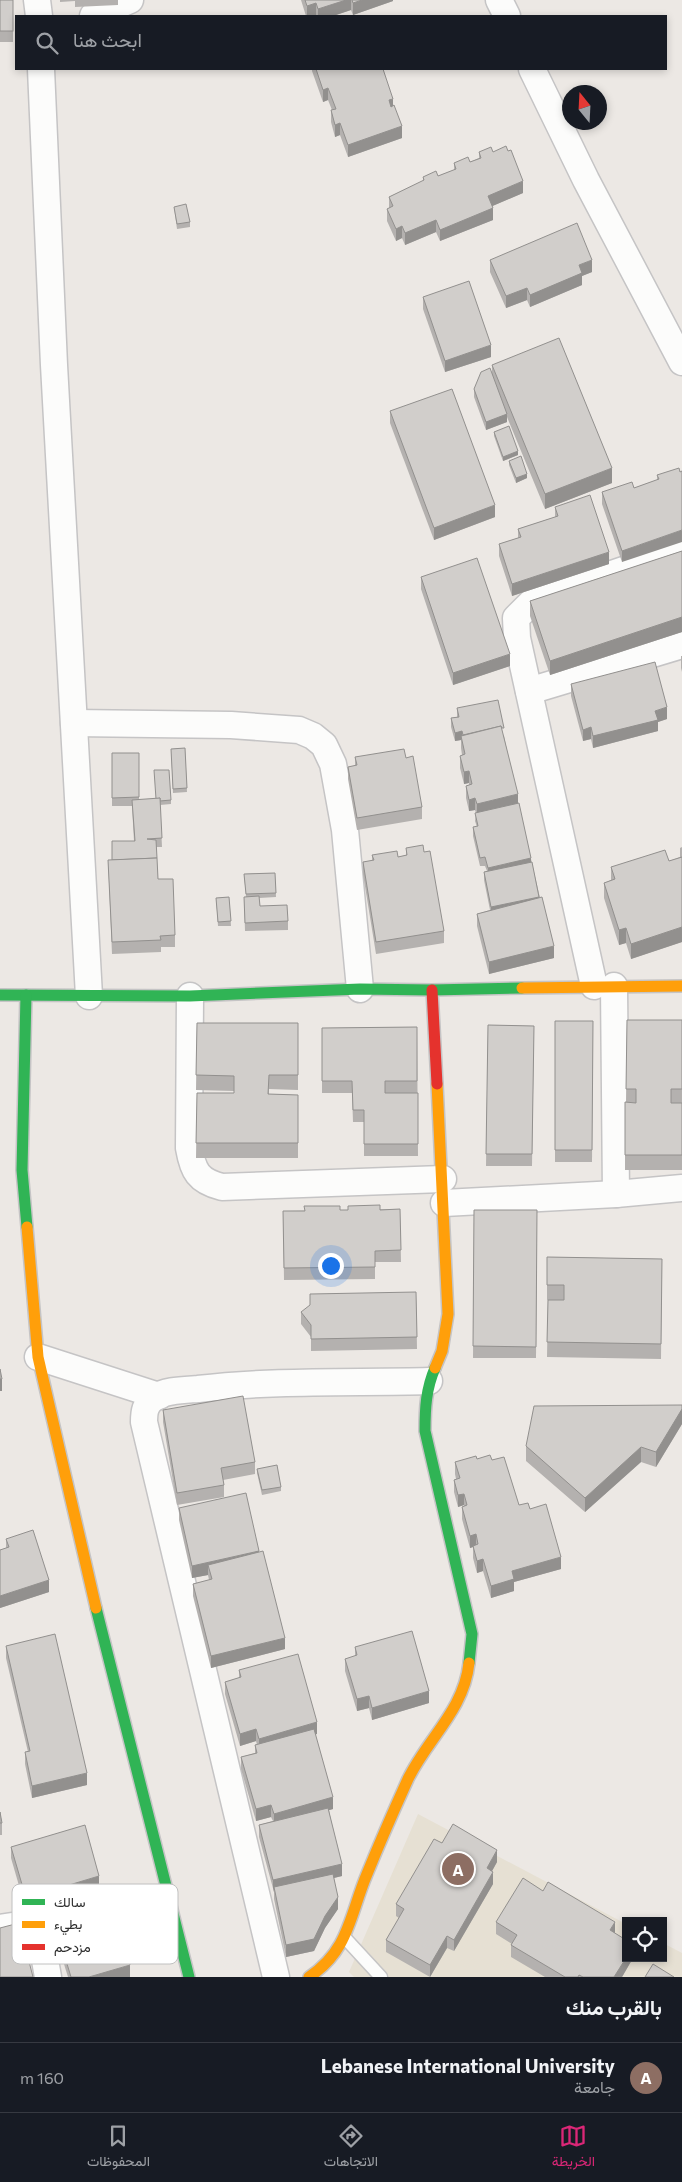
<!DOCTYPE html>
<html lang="ar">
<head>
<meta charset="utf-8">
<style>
  :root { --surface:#171b24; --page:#20242c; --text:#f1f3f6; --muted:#9ea1a6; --line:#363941; --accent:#db2777 }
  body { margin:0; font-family:Commissioner,Vazirmatn,sans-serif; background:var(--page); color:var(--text); direction:rtl }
  .controls { position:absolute; right:15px; bottom:15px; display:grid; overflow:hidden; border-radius:0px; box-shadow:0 2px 8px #0003 }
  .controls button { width:45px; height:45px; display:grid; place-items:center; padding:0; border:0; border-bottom:1px solid var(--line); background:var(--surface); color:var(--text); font:25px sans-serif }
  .compass { position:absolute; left:562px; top:85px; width:45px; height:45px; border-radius:50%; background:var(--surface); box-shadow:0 2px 8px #0003; rotate:342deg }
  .you { position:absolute; left:330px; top:1265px; width:18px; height:18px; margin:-12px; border:4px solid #fff; border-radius:50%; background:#1a73e8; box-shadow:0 0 0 8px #1a73e833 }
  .badge { display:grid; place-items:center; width:32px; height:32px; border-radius:50%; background:var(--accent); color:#fff; font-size:16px; font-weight:700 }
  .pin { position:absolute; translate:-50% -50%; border:2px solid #fff; box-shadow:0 1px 5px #0006 }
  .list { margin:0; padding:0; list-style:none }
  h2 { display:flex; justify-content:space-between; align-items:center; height:65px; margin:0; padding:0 20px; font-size:21px }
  h2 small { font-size:16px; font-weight:400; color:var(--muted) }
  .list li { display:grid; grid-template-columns:32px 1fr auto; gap:15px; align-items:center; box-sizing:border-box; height:70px; padding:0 20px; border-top:1px solid var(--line) }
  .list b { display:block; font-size:19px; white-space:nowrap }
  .list p { margin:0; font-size:16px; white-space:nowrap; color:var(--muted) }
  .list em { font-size:16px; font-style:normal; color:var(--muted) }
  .icon { flex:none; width:28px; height:28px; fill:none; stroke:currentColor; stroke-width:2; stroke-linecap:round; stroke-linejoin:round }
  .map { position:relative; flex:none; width:682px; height:1977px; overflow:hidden; direction:ltr }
  .search { position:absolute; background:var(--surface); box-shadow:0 2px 8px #0003; left:15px; right:15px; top:15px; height:55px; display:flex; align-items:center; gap:12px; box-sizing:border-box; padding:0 18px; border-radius:0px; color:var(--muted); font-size:19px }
  .sheet { height:135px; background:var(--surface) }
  nav { display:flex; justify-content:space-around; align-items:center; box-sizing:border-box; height:70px; border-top:1px solid var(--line); background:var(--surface); font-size:14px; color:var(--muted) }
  nav a { display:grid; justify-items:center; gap:2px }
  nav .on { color:var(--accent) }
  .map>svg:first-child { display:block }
</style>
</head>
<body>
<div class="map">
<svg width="682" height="1977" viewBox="0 0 682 1977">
  <rect width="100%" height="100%" fill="#ece8e4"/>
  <!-- education -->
  <path fill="#e6e0d3" d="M418,1814L626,1924V1958H663V1943L682,1953V1977H354L349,1972Z"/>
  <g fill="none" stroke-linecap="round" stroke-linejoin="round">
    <defs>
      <path id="lane" d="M345,1938L381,1977"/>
      <g id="street">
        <path d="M37,0L39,16"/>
        <path d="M499,0L507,16"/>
        <path d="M93,16L130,0"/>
        <path d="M41,69L54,365L89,996"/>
        <path d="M532,69L586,180L682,362"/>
        <path d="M529,691L682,645"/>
        <path d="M74,723L231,725L299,730L313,736L324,745L333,764L345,830L360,989"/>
        <path d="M594,986L517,638L516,618L533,601L682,550"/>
        <path d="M614,986L616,1194"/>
        <path d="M190,996L189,1148C193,1171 198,1181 222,1187L443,1179"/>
        <path d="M444,1203L616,1194L682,1188"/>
        <path d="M38,1357L159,1396"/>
        <path d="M0,1928L32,1923L40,1932L48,1977"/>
        <path d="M276,1977L144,1422C144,1412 145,1404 154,1398C165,1390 184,1390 198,1389C274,1380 352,1383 429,1381"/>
      </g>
      <g id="fast">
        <path d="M0,995L190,996L360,989L432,990L522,988"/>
        <path d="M26,995L22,1170L27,1227"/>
        <path d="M435,1368C426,1389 425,1408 425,1431L472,1634L469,1663"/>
        <path d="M96,1608L189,1977"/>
      </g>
      <g id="slow">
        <path d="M522,988L682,986"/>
        <path d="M27,1227L38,1357L96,1608"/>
        <path d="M435,1368L442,1351L448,1314L437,1084"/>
        <path d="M309,1977C349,1951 350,1914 367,1874C380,1842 394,1810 408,1779C428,1738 464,1710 469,1663"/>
      </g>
      <path id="jam" d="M432,990L437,1084"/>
    </defs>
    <!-- lane casing -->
    <use href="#lane" stroke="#c5c4c5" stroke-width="15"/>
    <!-- street casing -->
    <use href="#street" stroke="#c5c4c5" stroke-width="29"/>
    <!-- fast casing -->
    <use href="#fast" stroke="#c5c4c5" stroke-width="14"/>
    <!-- slow casing -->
    <use href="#slow" stroke="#c5c4c5" stroke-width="14"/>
    <!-- jam casing -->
    <use href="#jam" stroke="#c5c4c5" stroke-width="14"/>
    <!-- lane -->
    <use href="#lane" stroke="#fcfcfb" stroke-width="12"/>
    <!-- street -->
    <use href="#street" stroke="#fcfcfb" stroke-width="26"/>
    <!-- fast -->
    <use href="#fast" stroke="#30b455" stroke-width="11"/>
    <!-- slow -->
    <use href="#slow" stroke="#ff9f0a" stroke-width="11"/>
    <!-- jam -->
    <use href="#jam" stroke="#e5322d" stroke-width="11"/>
  </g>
  <!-- wall -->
  <g fill="#b4b1af">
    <rect x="0" y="0" width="13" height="42"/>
    <path d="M60,0H118V5L75,7V1L60,2Z"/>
    <path d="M301,0H393V1L353,15L351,10L333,16H317L316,15L312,16H306Z"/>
    <path d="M312,69H383L402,138L348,157L340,135L335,137L331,122V110H332L328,100L323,102L312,71Z"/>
    <path d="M479,152H493L523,193L492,206L493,220L440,241L436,232L405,245L402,238L396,241L387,221V209L389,208V197L423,181V177L438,176L454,170V163L470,162L479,158Z"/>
    <path d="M174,207L190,222V227L177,229Z"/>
    <path d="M490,260L592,272L582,276V285L530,307L527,300L506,308L490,272Z"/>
    <path d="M423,297L491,357L445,372L423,309Z"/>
    <path d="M492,365L612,483L545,509L507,417V422L486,430L474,397V389L492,375Z"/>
    <path d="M390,411L495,517L434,540L390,423Z"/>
    <path d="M494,432L518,455L503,461L494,436Z"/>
    <path d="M509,461L527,478L516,483L509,465Z"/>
    <path d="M680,472L622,562L602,504V492L634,488L657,480V475Z"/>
    <path d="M555,507L609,564L512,596L499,556V544L518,538V529L555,517Z"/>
    <path d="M682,551V632L550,675L530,616V601Z"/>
    <path d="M421,577L510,666L453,685L421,589Z"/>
    <path d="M681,656H682V672L681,668Z"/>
    <path d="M571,684L667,719L658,722V731L593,748L591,739L583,741L571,696Z"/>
    <path d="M457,708L504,736L518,803L554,958L489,974L477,926V914L490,910L484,880V872L487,871L485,866H480L473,836V827H477L475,821L476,813L475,810L469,811L466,798V786L469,785V783L464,784L460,768V756L462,755L461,748V740L455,741L451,727V718L457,717Z"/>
    <path d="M185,748L187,792L173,793L171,749Z"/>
    <path d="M112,753H139V800H171V804L160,805L162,847H156L158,879L175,935V947H161V952L112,954L108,860H112L134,841L132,806H112Z"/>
    <path d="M355,757L406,758L422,807V819L357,830L348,779V767L355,766Z"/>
    <path d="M682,847V942L631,959L626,943L619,945L604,898V883L611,880V867L669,861L680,857V848Z"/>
    <path d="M406,848L444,931V943L376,954L363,874V862L372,861V855L398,857L406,855Z"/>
    <path d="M275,873L276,897L259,898L260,906L288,921V930L245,931L244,897H246L244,874Z"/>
    <path d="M229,897L231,926H218L216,898Z"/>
    <path d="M627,1020H682V1170H625V1102H626Z"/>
    <path d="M555,1021H593L592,1162H555Z"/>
    <path d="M197,1023H298V1090L269,1089V1094L298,1095V1158H196L197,1093H234V1091L196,1090Z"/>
    <path d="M488,1025L534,1026L532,1166H486Z"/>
    <path d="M417,1027L418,1156H364V1122H353L352,1093H322V1028Z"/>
    <path d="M400,1209L401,1262H375V1279L284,1280L283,1211Z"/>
    <path d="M474,1210H537L536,1358H473Z"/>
    <path d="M547,1257L662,1259L661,1359L547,1357L548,1300H564H547Z"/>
    <path d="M416,1292L417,1349L311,1351V1337L301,1324V1312Z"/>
    <path d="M682,1405V1424L656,1467L641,1462L585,1512L526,1461V1446Z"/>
    <path d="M163,1410L255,1462V1474L223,1480L224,1485V1497L177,1505L163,1422Z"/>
    <path d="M477,1459L492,1460L519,1505L530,1509L561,1569L514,1582V1591L491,1598L483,1571L477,1573L473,1558V1547L470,1548L462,1519V1507L464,1506V1505L458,1507L454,1492V1480L456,1479L455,1474V1462Z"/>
    <path d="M257,1469L281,1487V1491L262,1495L257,1473Z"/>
    <path d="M179,1508L259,1552L285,1649L211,1668L193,1596V1584L209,1580L208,1575L192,1578L179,1520Z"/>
    <path d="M6,1539L49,1592L0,1608V1550L6,1548Z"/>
    <path d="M6,1646L87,1785L32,1798L25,1764V1752H28L6,1658Z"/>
    <path d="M355,1647L429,1703L372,1720L369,1708L357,1711L345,1671V1659L355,1656Z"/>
    <path d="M239,1670L317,1734H315L333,1809L329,1810L342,1876L334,1878L338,1909L325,1928L314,1951L286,1957L274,1899V1892L259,1837V1825L273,1821L271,1817L256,1821L241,1769V1757L255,1753V1745H257L256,1741L240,1746L225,1694V1682L239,1678Z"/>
    <path d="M0,1812L2,1823V1835H0Z"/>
    <path d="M442,1843L497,1862L492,1871L493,1884L454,1951L447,1948L430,1977L386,1952V1940L399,1918L396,1916V1904Z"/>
    <path d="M11,1847L99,1888L26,1910L11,1858Z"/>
    <path d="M496,1922L615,1933L626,1958H633L622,1977H545L511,1957V1945L512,1944L496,1934Z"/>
    <path d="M55,1924L130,1977H68L55,1935Z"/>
  </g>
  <!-- shaded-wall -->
  <g fill="#92908e">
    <path d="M346,0H351V10L333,16H318V9Z"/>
    <path d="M362,0H393V1L353,15V3Z"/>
    <path d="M316,3V15L312,16H307V6Z"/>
    <path d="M328,88V100L323,102V90Z"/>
    <path d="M393,99V111L389,112V100Z"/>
    <path d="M340,123V135L335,137V125Z"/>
    <path d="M402,126V138L348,157V145Z"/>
    <path d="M523,181V193L488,208V196Z"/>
    <path d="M493,208V220L440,241V230Z"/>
    <path d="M436,220V232L405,245V233Z"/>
    <path d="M402,226V238L396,241V229Z"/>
    <path d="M592,260V272L582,276V285L530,307V295L579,265Z"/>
    <path d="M527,288V300L506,308V296Z"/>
    <path d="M491,345V357L445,372V361Z"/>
    <path d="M507,414V422L486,430V422Z"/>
    <path d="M518,451V455L503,461V457Z"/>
    <path d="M612,468V483L545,509V494Z"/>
    <path d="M527,474V478L516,483V478Z"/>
    <path d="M495,505V517L434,540V528Z"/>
    <path d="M682,530V542L622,562V551Z"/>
    <path d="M609,552V564L512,596V584Z"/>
    <path d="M682,617V632L550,675V661Z"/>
    <path d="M510,654V666L453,685V673Z"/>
    <path d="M667,707V719L658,722V731L593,748V736L655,711Z"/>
    <path d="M591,727V739L583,741V730Z"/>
    <path d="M462,731V740L461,736V740L455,741V733Z"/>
    <path d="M469,771V783L464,784V772Z"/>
    <path d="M518,794V806L477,816V804Z"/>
    <path d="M475,798V810L469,811V800Z"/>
    <path d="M531,858V867L488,876V868Z"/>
    <path d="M539,897V905L491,915V907Z"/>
    <path d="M682,927V942L631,959V944Z"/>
    <path d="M626,928V943L619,945V930Z"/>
    <path d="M554,946V958L489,974V962Z"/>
    <rect x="0" y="1379" width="2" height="12"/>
    <path d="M682,1409V1424L656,1467V1452Z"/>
    <path d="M641,1447V1462L585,1512V1498Z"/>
    <path d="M464,1494V1505L458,1507V1495Z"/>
    <path d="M476,1534V1546L470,1548V1536Z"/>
    <path d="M259,1551V1563L208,1565V1575L192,1578V1566Z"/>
    <path d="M561,1557V1569L514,1582V1591L491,1598V1586L512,1571Z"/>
    <path d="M483,1559V1571L477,1573V1561Z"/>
    <path d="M49,1580V1592L0,1608V1596Z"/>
    <path d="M285,1638V1649L211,1668V1656Z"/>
    <path d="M429,1691V1703L372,1720V1708Z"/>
    <path d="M369,1696V1708L357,1711V1699Z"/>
    <path d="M317,1722V1734L259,1751V1739Z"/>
    <path d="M256,1729V1741L240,1746V1734Z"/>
    <path d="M87,1773V1785L32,1798V1786Z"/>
    <path d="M333,1797V1809L274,1826V1814Z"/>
    <path d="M271,1805V1817L256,1821V1809Z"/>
    <path d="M497,1850V1862L487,1880V1868Z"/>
    <path d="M342,1864V1876L275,1892L274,1887L273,1892V1880Z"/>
    <path d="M493,1872V1884L454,1951V1940Z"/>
    <path d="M99,1876V1888L26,1910V1898Z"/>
    <path d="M338,1897V1909L325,1928L314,1951L286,1957V1945L325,1916Z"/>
    <path d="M615,1922V1934L610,1930Z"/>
    <path d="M447,1936V1948L430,1977V1965Z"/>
    <path d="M626,1958H633L622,1977H614Z"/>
    <path d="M130,1965V1977H89Z"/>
  </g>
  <!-- building -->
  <g fill="#d1cecb" stroke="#92908e">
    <rect x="0" y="0" width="13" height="31"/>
    <path d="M305,0H346L318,9L316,3L307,6Z"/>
    <path d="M352,0H362L353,3Z"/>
    <path d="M316,69H383L393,99L389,100L391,107L394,105L402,126L348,145L340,123L335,125L331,110L336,109L328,88L323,90Z"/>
    <path d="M506,146L508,151L511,150L523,181L488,196L493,208L440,230L436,220L405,233L402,226L396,229L387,209L393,206L389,197L424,180L423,177L436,171L438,176L456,169L454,163L468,157L470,162L481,158L479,152L491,147L493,152Z"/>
    <path d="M186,204L190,222L177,224L174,207Z"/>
    <path d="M577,223L592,260L579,265L582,273L530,295L527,288L506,296L490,260Z"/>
    <path d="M469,281L491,345L445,361L423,297Z"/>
    <path d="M559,338L612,468L545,494L492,365Z"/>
    <path d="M490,368L507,414L486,422L474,389L481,372Z"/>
    <path d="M452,389L495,505L434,528L390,411Z"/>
    <path d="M509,426L518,451L503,457L494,432Z"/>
    <path d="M521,456L527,474L516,478L509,461Z"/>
    <path d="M679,468L680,472L682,471V530L622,551L602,492L632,482L634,488L659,479L657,475Z"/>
    <path d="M590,495L609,552L512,584L499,544L521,537L518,529L558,516L555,507Z"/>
    <path d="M682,551V617L550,661L530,601Z"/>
    <path d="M477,558L510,654L453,673L421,577Z"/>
    <path d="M655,662L667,707L655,711L658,720L593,736L591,727L583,730L571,684Z"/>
    <path d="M498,700L504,728H502L501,726L463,735L462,731L455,733L451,718L459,717L457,708Z"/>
    <path d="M501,726L518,794L477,804L475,798L469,800L466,786L472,784L469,771L464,772L460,756L465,754L461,736Z"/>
    <path d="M185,748L187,788L173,789L171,749Z"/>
    <path d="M404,749L406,758L413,756L422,807L357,818L348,767L357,765L355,757Z"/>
    <path d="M112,753H139V797L112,798Z"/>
    <path d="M154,770H169L171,800L160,801V798L156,799Z"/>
    <path d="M160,798L162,838L147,839L156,840L157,858L112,860V841H135L132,800Z"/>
    <path d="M519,803L531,858L488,868L485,857L480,858L473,827L478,826L475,813Z"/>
    <path d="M423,845L424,852L430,851L444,931L376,942L363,862L374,860L372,855L397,851L398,857L407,855L406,848Z"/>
    <path d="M665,850L669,861L682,857V927L631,944L626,928L619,930L604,883L615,879L611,867Z"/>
    <path d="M157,858L158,879H173L175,935L160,936L161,940L112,942L108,860Z"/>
    <path d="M532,862L539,897L491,907L484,872Z"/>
    <path d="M275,873L276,893L246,894L244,874Z"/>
    <path d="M259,896L260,906L287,905L288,921L245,923L244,897Z"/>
    <path d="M229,897L231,921L218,922L216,898Z"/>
    <path d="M542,897L554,946L489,962L477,914Z"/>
    <path d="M627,1020H682V1089H671V1103H682V1155H625V1102L636,1103V1089H626Z"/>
    <path d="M555,1021H593L592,1150H555Z"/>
    <path d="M197,1023H298V1075H269L268,1094L298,1095V1143H196L197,1093H234V1076L196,1075Z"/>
    <path d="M488,1025L534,1026L532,1154H486Z"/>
    <path d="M417,1027V1081H385V1093H418V1144H364V1110H353L352,1081H322V1028Z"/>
    <path d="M380,1205V1210L400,1209L401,1250L375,1251V1267L284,1268L283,1211H305L304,1206H340V1210H348V1206Z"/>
    <path d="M474,1210H537L536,1347L473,1346Z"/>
    <path d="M547,1257L662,1259L661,1344L547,1342L548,1300H564V1285H547Z"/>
    <path d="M416,1292L417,1337L311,1339V1325L301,1312L310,1305V1294Z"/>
    <path d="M0,1369L2,1379H0Z"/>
    <path d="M243,1396L255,1462L221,1468L224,1485L177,1493L163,1410Z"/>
    <path d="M682,1405V1409L656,1452L641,1447L585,1498L526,1446L534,1406Z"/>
    <path d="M490,1455L492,1460L504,1457L519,1505L528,1503L530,1509L546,1504L561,1557L512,1571L514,1579L491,1586L483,1559L477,1561L473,1546L478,1544L476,1534L470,1536L462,1507L467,1505L464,1494L458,1495L454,1480L460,1478L455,1462L476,1456L477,1459Z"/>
    <path d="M277,1465L281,1487L262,1490L257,1469Z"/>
    <path d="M246,1493L259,1551L192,1566L179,1508Z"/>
    <path d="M33,1530L49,1580L0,1596V1550L9,1547L6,1539Z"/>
    <path d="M263,1551L285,1638L211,1656L193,1584L212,1579L208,1565Z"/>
    <path d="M412,1631L429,1691L372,1708L369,1696L357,1699L345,1659L357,1655L355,1647Z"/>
    <path d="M55,1634L87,1773L32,1786L25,1752L30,1751L6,1646Z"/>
    <path d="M298,1654L317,1722L259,1739L256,1729L240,1734L225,1682L241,1677L239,1670Z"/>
    <path d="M314,1729L333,1797L274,1814L271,1805L256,1809L241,1757L257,1753L255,1745Z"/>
    <path d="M328,1808L342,1864L273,1880L259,1825Z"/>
    <path d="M0,1812L2,1823H0Z"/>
    <path d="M453,1824L497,1850L487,1868L493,1872L454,1940L447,1936L430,1965L386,1940L404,1909L396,1904L434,1839L442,1843Z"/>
    <path d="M85,1825L99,1876L26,1898L11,1847Z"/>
    <path d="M333,1874L338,1897L325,1916L314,1939L286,1945L274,1887Z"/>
    <path d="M523,1878L543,1891L548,1882L615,1922L610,1930L626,1940V1958L614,1977H583L579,1975L578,1977H565L511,1945L517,1935L496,1922Z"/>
    <path d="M113,1907L130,1965L89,1977H71L55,1924Z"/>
    <path d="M19,1923L33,1977H0V1928Z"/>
    <path d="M653,1964L674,1977H645Z"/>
  </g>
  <!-- legend -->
  <rect x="12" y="1884" width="166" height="80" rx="8" fill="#fff" stroke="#c0c0c0" stroke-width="1"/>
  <rect x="22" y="1899" width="23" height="6" fill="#30b455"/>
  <rect x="22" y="1921" width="23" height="7" fill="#ff9f0a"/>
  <rect x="22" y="1944" width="23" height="6" fill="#e5322d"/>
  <g font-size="14" fill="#2e2e2e">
    <text x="54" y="1907">سالك</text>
    <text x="54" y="1929">بطيء</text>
    <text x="54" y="1952">مزدحم</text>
  </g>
</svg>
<div class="controls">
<button><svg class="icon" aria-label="locate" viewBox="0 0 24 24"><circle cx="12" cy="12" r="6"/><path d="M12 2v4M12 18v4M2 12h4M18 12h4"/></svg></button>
</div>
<svg class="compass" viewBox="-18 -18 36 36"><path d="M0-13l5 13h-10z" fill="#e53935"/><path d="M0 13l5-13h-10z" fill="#9ea1a6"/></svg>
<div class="you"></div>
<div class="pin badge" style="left:458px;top:1869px;background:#8d6e63">A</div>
<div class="search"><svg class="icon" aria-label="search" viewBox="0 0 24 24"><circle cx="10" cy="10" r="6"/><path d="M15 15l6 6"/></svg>ابحث هنا</div>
</div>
<section class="sheet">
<h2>بالقرب منك<small></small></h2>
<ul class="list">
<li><span class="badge" style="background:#8d6e63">A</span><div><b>Lebanese International University</b><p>جامعة</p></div><em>160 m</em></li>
</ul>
</section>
<nav>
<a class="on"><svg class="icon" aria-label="map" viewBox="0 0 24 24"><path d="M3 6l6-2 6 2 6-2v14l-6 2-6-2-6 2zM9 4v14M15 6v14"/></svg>الخريطة</a>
<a><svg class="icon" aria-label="directions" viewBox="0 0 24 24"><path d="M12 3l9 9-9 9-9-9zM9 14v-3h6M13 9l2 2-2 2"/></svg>الاتجاهات</a>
<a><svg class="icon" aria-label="saved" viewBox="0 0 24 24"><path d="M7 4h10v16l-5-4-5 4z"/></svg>المحفوظات</a>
</nav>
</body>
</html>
